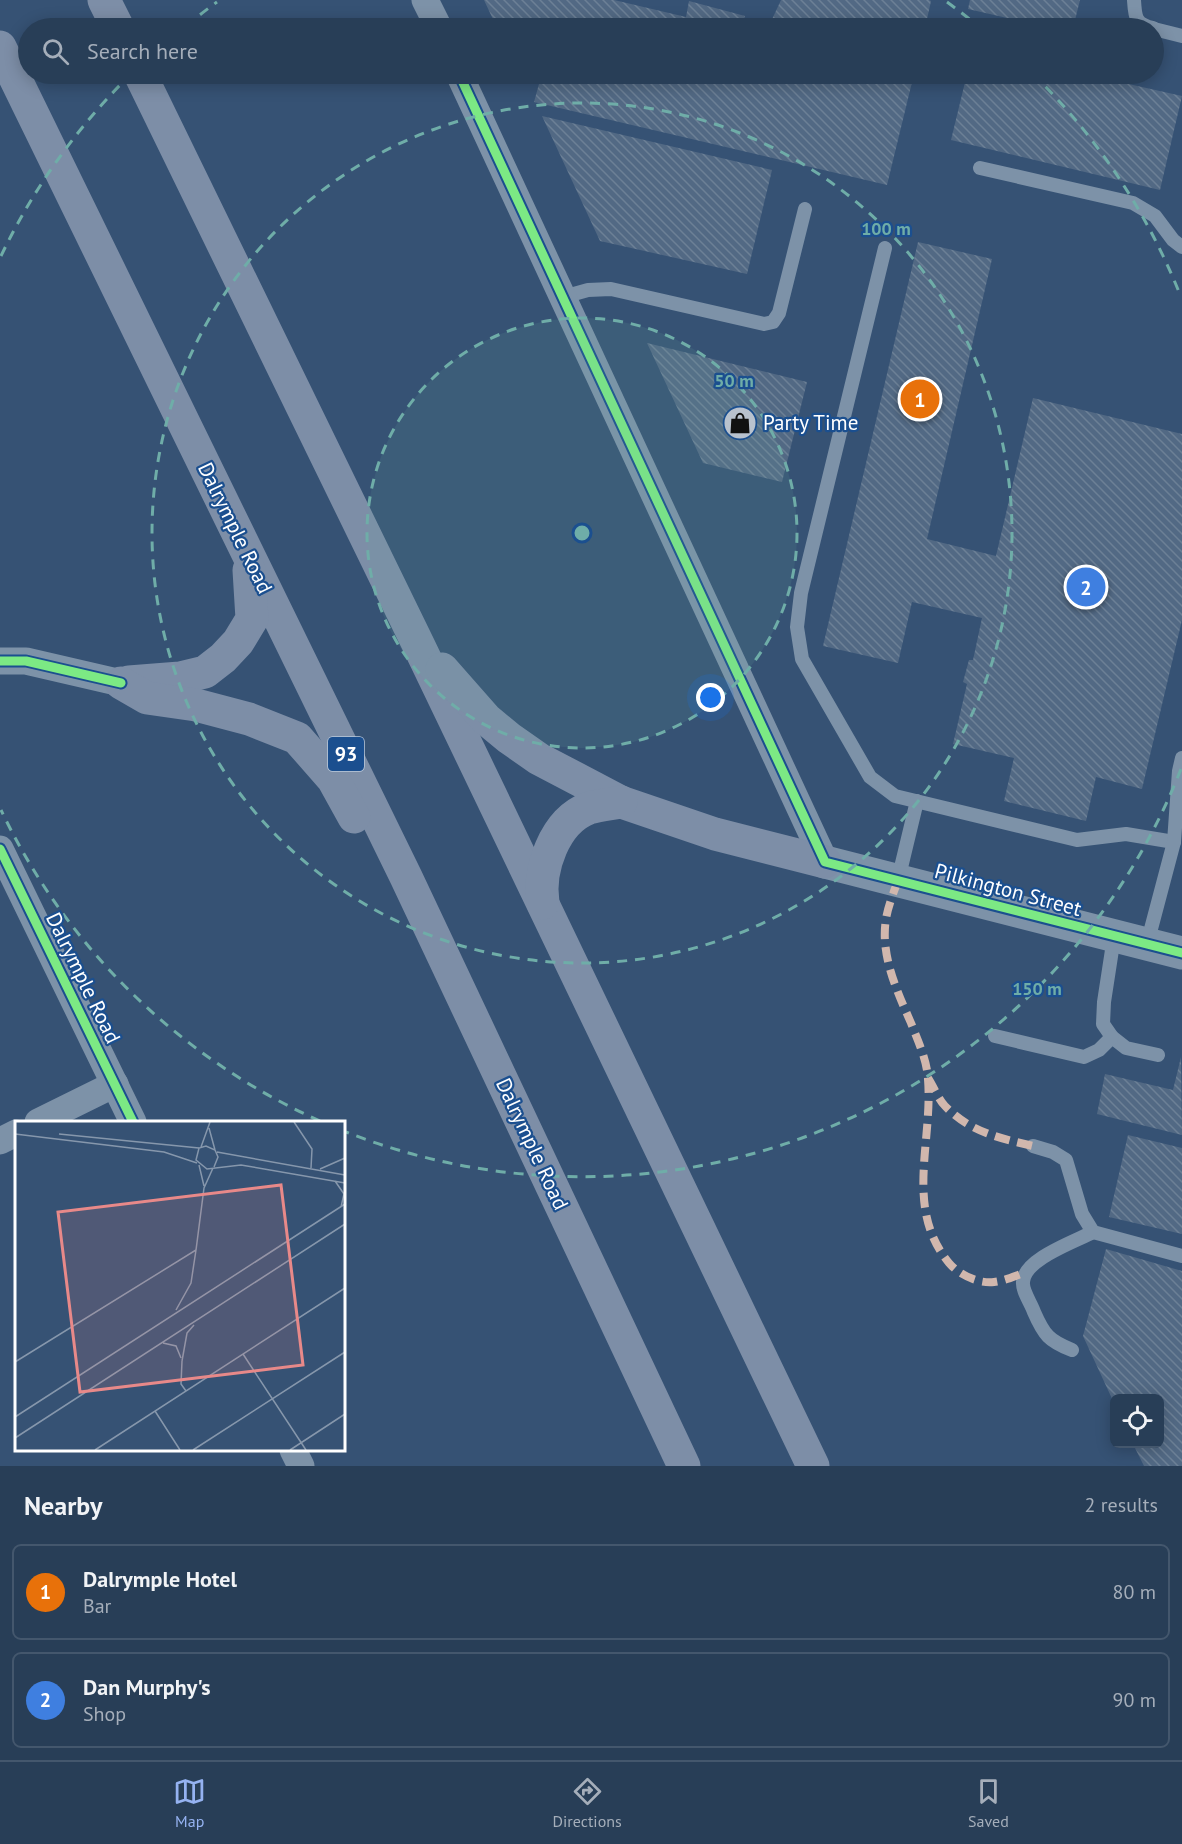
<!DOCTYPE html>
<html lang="en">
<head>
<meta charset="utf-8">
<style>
  :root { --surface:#283e57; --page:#344961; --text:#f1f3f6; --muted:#a5aeba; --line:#44576d; --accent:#95b2f1 }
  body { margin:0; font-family:"PT Sans",sans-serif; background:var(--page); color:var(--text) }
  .controls { position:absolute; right:18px; bottom:18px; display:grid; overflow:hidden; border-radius:9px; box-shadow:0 3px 15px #0003 }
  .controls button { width:54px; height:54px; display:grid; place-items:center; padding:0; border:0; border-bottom:2px solid var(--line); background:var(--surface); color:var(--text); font:30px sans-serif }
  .you { position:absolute; left:711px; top:698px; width:21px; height:21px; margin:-15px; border:4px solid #fff; border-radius:50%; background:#1a73e8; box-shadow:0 0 0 9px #1a73e833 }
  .badge { display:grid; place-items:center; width:39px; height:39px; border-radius:50%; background:var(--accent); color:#fff; font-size:20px; font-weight:700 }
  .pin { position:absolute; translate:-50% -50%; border:3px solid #fff; box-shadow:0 2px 6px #0006 }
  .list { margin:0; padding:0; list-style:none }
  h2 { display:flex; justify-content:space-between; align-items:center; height:78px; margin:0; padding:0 24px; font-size:26px }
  h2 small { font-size:20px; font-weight:400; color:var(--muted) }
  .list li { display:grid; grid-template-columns:39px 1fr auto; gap:18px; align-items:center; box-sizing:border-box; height:96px; margin:0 12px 12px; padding:0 12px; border:2px solid var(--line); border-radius:9px }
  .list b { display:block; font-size:22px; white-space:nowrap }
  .list p { margin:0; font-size:20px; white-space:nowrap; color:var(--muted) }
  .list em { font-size:20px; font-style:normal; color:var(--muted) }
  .icon { flex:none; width:33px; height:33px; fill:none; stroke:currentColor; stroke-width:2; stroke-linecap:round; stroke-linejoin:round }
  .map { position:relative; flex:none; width:1182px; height:1466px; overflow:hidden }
  .search { position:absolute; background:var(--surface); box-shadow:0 3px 15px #0003; left:18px; right:18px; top:18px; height:66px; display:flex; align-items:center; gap:15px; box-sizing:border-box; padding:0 21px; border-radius:33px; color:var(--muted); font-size:22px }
  .sheet { height:294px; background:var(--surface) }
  nav { display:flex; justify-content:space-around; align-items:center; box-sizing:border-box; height:84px; border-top:2px solid var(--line); background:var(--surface); font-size:16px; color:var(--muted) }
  nav a { display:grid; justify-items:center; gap:3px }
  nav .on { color:var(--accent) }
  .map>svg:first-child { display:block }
</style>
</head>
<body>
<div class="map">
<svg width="1182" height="1466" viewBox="0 0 1182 1466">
  <defs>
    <pattern id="building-back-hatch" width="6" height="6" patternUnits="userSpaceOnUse" patternTransform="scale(1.5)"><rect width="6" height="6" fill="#526984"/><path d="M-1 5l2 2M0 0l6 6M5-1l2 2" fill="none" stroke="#6c8096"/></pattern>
  </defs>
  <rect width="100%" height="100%" fill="#365274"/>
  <!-- building -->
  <g fill="url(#building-back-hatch)">
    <path d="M484,0H614L686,17L689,1L745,16L742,28H497Z"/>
    <path d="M781,0H929L931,1L925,28H768Z"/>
    <path d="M970,0H1080L1073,28H1051L968,9Z"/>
    <path d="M518,74H914L887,185L534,102L539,84L521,79Z"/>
    <path d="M967,74H1084L1182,96L1160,190L951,140Z"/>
    <path d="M542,116L772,170L747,274L600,241Z"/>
    <path d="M918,242L992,259L927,539L996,556L1033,398L1182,434V620L1142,789L1096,777L1086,821L1004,801L1014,758L953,744L967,684L963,682L969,660H973L982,618L912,602L898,663L823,646Z"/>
    <path d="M647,343L807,382L782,482L703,463Z"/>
    <path d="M1181,1057L1182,1135L1097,1114L1105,1074L1173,1090Z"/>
    <path d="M1128,1135L1182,1148V1234L1109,1217Z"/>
    <path d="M1106,1249L1182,1271V1466H1144L1133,1444H1160V1398H1114V1403L1083,1336Z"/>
  </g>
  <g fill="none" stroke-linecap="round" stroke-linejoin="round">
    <!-- service -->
    <g stroke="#7d92a8" stroke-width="14">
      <path d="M1134,0C1135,17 1135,24 1153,28"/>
      <path d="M1154,29L1182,36"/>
      <path d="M980,168L1133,203L1155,216L1173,240L1182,247"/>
      <path d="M885,248L801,593L797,627L802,659L870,777L895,796L1077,840L1126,834L1174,842"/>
      <path d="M563,297L588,290L611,289L764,324L773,322L779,313L805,209"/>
      <path d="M898,880L917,801"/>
      <path d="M1114,937L1104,1002L1103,1024L1112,1037L1126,1048L1158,1055"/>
      <path d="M1147,944L1174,842L1179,771L1182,758"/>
      <path d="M995,1036L1084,1057L1099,1050L1112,1037"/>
      <path d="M1033,1146L1053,1152L1066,1160L1082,1214L1093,1232L1182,1256"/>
      <path d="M1072,1350C1049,1341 1044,1335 1034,1312C1031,1303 1022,1291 1023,1282C1024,1259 1074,1242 1093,1232"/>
    </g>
    <!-- minor -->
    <g stroke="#7d92a8" stroke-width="27">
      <path d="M425,0L439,28"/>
      <path d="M459,74L825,862"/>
      <path d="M0,661H26L121,683"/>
      <path d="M0,849L133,1122"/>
      <path d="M38,1122L115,1084"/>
      <path d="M0,1141L16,1133"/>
      <path d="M293,1450L301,1466"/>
    </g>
    <!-- tertiary -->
    <path stroke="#7d92a8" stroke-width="33" d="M825,862L1182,953"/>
    <!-- primary -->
    <g stroke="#7d8ea7" stroke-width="33">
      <path d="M104,0L118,28"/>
      <path d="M0,47L406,877L684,1466"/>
      <path d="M140,74L418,644L813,1466"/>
      <path d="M442,669L486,719L509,738L539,759L621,802L715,834L825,862"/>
      <path d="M129,682L180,678L205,672L223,658L238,642L252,619L249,570"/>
      <path d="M121,683L147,698L196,705L249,719L297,738L333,779L354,817"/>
      <path d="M543,903C538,870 554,821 589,808C599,805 610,804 621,802"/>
    </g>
    <!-- quiet -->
    <g stroke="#d1b7ad" stroke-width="8" stroke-dasharray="15 8" stroke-linecap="butt">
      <path d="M898,880C894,892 888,906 886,919C880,955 897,991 911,1023C918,1041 927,1060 928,1079C933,1144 904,1208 949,1263C959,1275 979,1284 994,1282C1004,1281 1015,1276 1024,1273"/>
      <path d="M928,1078C934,1087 938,1099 945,1106C970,1132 999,1138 1033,1146"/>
    </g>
    <defs>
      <g id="cycleway">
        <path d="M459,74L825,862L1182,953"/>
        <path d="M0,661H26L121,683"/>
        <path d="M0,849L133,1122"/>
      </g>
    </defs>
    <!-- cycleway casing -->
    <use href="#cycleway" stroke="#1b4f8f" stroke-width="13"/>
    <!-- cycleway -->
    <use href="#cycleway" stroke="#7ce984" stroke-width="9"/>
  </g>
  <!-- distance rings -->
  <circle cx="582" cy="533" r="215" fill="#6fada8" fill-opacity=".12"/>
  <g fill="none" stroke="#6fada8" stroke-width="3" stroke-dasharray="10 8">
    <circle cx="582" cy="533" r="215"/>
    <circle cx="582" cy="533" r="430"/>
    <path d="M1181 769A644 644 0 0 1 346 1132M320 1121A644 644 0 0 1 1 810M1 256A644 644 0 0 1 131 74M186 26A644 644 0 0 1 217 2M947 2A644 644 0 0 1 978 26M1033 74A644 644 0 0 1 1181 297"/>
  </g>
  <!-- icons -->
  <defs>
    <symbol id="shop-disc" viewBox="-11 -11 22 22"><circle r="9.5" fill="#b9c2ce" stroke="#1b4f8f"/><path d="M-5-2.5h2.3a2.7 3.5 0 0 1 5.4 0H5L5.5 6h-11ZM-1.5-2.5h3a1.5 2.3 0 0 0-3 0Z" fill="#111"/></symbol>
  </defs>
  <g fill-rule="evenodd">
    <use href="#shop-disc" x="721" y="404" width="38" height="38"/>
  </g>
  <g text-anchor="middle" stroke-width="4.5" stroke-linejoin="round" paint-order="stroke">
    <!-- shield labels -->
    <rect fill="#1b4f8f" stroke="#bbcadd" stroke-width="1.5" x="328" y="737" width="36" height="34" rx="4.5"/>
    <g font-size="20" font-weight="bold" fill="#fff">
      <text x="346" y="761">93</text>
    </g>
    <!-- poi labels -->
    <g font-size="21" fill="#fff" stroke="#1b4f8f" text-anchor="start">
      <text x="763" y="430">Party Time</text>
    </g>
    <!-- street labels -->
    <g font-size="21" fill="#fff" stroke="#1b4f8f">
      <text transform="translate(235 528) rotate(64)" y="7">Dalrymple Road</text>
      <text transform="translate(1008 890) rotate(15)" y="7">Pilkington Street</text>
      <text transform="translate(83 978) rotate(64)" y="7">Dalrymple Road</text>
      <text transform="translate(532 1144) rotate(65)" y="7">Dalrymple Road</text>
    </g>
  </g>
  <!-- overview -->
  <g transform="translate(15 1121)">
    <rect width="330" height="330" fill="#365274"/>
    <path fill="none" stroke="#8697ac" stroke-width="1.5" d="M279,1L297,28L296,47M194,7L200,29M0,13L149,31L182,42M44,13L184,27M186,26L195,1M202,31L330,54M184,44L189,65M199,46L203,36L200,29L191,25L184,27L181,39L192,48L226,44L330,62M305,48L330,37M320,60L329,73L326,86M161,189L176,162L181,129M148,222L161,225L166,237M228,233L291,329M167,240L166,263L171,270M167,240L172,212L179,204M0,241L181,129L189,67L198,47M140,290L165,329M0,296L330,83M0,317L330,103M80,329L330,167M178,329L330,231M275,329L330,293"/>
    <path fill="#e88989" fill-opacity="0.15" stroke="#e88989" stroke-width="3" d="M266,64L288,244L65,271L43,91Z"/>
    <rect width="330" height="330" fill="none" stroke="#fff" stroke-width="3"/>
  </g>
  <circle cx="582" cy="533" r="9" fill="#6fada8" stroke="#1b4f8f" stroke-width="3"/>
  <g font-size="18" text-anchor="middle" font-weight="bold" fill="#6fada8" stroke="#1b4f8f" stroke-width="4.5" stroke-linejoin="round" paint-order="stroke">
    <text x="886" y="235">100 m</text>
    <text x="734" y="387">50 m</text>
    <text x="1037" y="995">150 m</text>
  </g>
</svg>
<div class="controls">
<button><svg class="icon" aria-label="locate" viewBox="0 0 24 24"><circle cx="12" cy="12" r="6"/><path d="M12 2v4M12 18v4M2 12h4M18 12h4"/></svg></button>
</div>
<div class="you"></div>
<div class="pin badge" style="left:920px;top:399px;background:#e8710a">1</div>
<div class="pin badge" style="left:1086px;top:587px;background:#3f7fe0">2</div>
<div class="search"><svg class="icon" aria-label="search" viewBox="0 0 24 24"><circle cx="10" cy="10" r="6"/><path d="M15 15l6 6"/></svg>Search here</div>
</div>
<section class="sheet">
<h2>Nearby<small>2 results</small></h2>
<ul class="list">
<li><span class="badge" style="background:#e8710a">1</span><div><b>Dalrymple Hotel</b><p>Bar</p></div><em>80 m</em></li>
<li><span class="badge" style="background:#3f7fe0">2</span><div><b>Dan Murphy's</b><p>Shop</p></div><em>90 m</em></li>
</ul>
</section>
<nav>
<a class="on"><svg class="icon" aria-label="map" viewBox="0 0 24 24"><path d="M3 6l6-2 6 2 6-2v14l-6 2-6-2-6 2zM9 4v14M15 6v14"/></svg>Map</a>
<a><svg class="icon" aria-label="directions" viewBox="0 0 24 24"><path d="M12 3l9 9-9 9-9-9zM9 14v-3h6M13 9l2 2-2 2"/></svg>Directions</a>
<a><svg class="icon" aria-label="saved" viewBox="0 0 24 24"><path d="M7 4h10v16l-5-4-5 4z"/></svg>Saved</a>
</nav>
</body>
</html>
